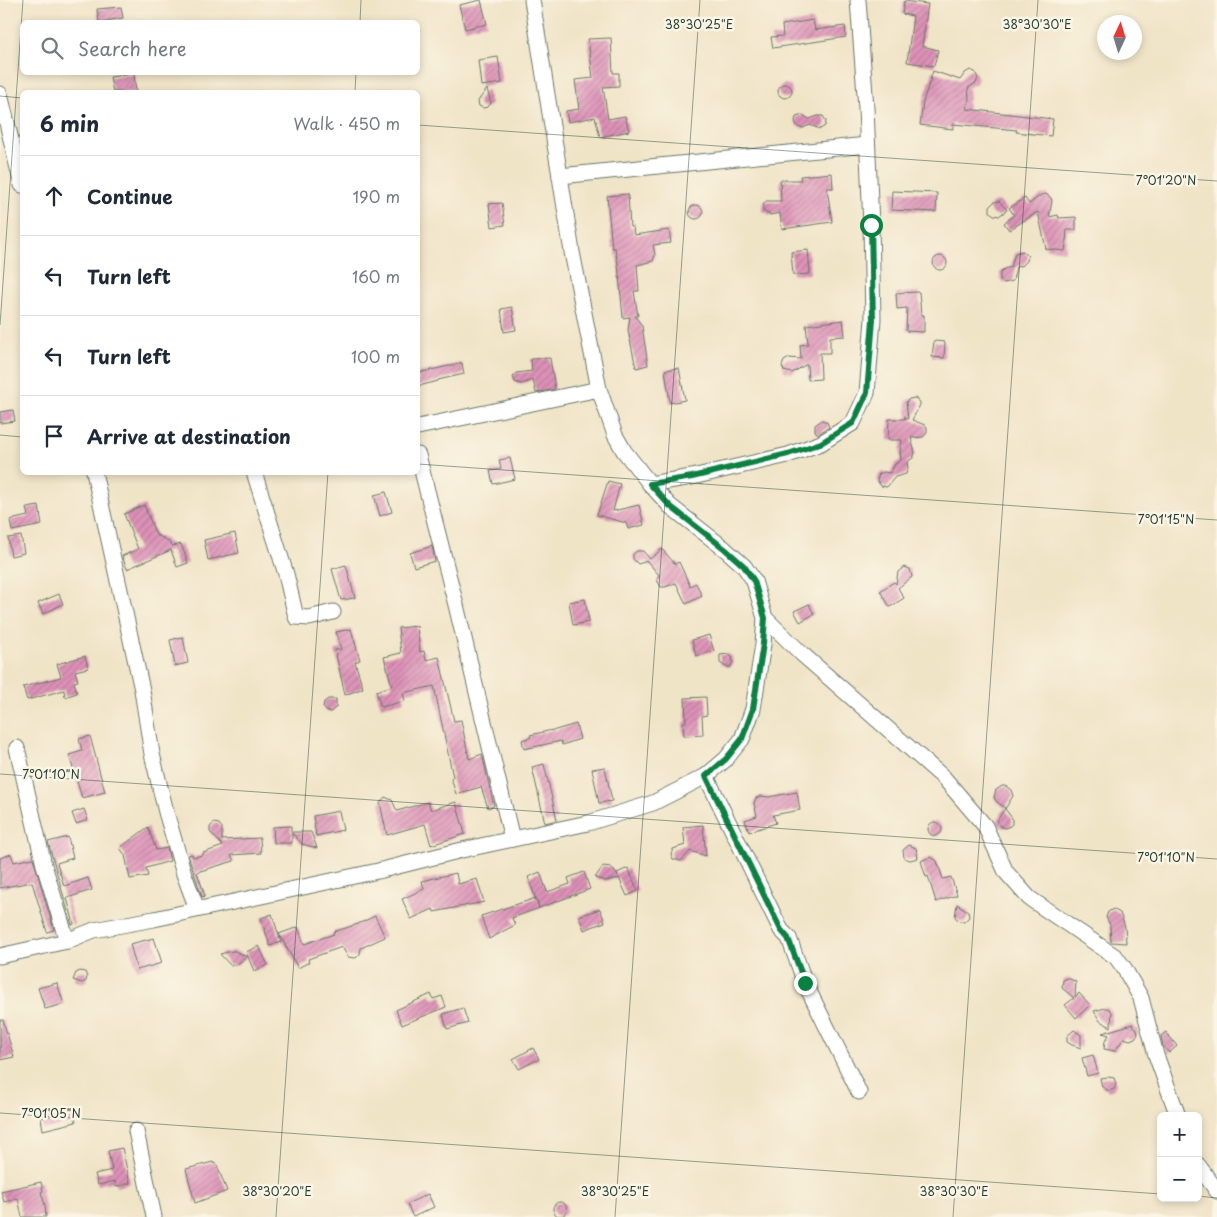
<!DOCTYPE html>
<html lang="en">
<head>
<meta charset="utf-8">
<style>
  :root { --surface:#fff; --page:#f6f6f7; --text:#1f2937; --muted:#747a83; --line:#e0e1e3 }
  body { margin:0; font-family:"Playpen Sans",sans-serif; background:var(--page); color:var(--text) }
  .controls { position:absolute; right:15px; bottom:15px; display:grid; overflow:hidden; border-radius:8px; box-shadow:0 2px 8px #0003 }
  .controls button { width:45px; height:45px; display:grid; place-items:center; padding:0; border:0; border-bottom:1px solid var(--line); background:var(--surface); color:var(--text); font:25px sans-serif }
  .compass { position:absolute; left:1097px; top:15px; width:45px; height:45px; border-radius:50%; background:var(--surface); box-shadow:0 2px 8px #0003; rotate:4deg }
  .stop { position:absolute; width:15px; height:15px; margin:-11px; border:4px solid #0b8043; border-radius:50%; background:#fff }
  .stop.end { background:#0b8043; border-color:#fff; box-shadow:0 1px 5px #0008 }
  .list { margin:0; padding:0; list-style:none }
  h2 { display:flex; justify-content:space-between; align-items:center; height:65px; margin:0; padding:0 20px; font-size:21px }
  h2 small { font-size:16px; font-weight:400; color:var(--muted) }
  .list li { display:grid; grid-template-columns:32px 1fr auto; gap:15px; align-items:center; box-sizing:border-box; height:80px; padding:0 20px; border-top:1px solid var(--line) }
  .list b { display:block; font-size:19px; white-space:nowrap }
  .list em { font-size:16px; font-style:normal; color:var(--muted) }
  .icon { flex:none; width:28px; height:28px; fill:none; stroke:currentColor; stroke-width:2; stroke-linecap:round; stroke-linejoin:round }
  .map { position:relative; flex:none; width:1217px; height:1217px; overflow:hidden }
  .search { position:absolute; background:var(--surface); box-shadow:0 2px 8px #0003; left:20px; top:20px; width:400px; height:55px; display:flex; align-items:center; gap:12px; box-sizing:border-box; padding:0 18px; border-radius:8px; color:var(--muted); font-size:19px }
  .panel { position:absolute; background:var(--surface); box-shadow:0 2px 8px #0003; left:20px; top:90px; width:400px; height:385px; border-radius:8px }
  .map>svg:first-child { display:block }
</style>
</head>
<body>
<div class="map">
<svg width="1217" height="1217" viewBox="0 0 1217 1217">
  <defs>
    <pattern id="building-hatch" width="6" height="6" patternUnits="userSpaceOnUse" patternTransform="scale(1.25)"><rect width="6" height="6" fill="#de92b8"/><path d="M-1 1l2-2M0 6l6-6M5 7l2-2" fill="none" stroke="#b37896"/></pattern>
  </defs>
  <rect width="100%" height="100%" fill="#fcf5e5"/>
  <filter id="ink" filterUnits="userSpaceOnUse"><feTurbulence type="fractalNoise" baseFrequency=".02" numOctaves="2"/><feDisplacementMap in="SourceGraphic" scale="10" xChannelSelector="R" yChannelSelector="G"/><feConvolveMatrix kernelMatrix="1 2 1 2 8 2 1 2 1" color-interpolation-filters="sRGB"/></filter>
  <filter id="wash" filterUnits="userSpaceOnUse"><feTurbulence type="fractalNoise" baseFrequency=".0096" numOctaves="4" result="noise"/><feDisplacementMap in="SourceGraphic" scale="20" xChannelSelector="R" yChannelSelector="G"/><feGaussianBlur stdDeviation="1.12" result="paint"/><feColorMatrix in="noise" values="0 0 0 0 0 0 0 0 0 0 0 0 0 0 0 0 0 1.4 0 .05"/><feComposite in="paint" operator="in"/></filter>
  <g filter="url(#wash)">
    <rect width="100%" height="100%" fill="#f0e4c7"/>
    <g id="blocks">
      <!-- building -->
      <g fill="url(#building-hatch)">
        <path d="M481,0L487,24L465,29L459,5Z"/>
        <path d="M904,1L928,4L922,46L938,50L934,66L907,62L913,16L902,14Z"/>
        <path d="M121,7L123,18L99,22L97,9Z"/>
        <path d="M813,20L815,30L845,26L846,37L773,48L771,37L783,36L782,25Z"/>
        <path d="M611,38L613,73H619V86L603,87L608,119L625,116L629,131L600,137L595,117L568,122L566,111L579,109L575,80L593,78L588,39Z"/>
        <path d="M498,57L502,83L481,86L478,60Z"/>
        <path d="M970,70L975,72L978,78L976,83L968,88L969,98L967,109L1053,119L1051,136L1016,132L1017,130L953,124V129L920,125L923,102L933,71L960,80L965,73Z"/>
        <path d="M134,74L136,92H113L110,77Z"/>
        <circle cx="785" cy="91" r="7"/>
        <path d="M487,89L491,103L488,107L483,108L479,106L478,101Z"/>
        <path d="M803,115L809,119L818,116H823L826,121L825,126L820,129L810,125L803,128L798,127L795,122L796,117Z"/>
        <path d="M832,173L833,188H827L832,222L782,229L780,213L770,215L763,211V205L766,201H781L780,180H801L800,176Z"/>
        <path d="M892,191L937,193L936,212L891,210Z"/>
        <path d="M628,194L630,227H633L634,235L669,230L671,243L653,245L655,255L653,261L637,265L639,291H634L638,316H635L642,326L648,365L636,368L628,330L630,317L623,318L618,264L615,248H612L607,196Z"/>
        <path d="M1046,194L1051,198L1052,201L1049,217L1058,215L1059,218L1076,217V230H1067L1065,251L1046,249L1038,212L1009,230L1004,223L1014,215L1009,208L1025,198L1029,204L1041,195Z"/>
        <path d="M999,201L1007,210L999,216L994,215L990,212V206L994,202Z"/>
        <path d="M502,203L505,225L492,227L489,204Z"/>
        <circle cx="696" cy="212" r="7"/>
        <path d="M808,250L810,274L793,275L791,252Z"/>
        <path d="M1023,251L1028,256L1027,261L1023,265L1016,267L1013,281L1004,283L1000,279V273L1004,269L1011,267L1015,253Z"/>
        <circle cx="940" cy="263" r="7"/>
        <path d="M919,292L921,315H924V332L906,331L907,308L897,309L896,293Z"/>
        <path d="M512,307L516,330L504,332L501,309Z"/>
        <path d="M843,320L845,336L830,337V353H820L821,379L808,380L807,364L792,373L784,371L782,366L784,361L789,358L801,359L800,345L808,344L806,325Z"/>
        <path d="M934,341L945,342L944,358L932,357Z"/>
        <path d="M550,358L555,389L536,393L533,380L521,384L515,382L513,377L516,373L532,371L531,359Z"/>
        <path d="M462,363L464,374L438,380V381L419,386L418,384V373Z"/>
        <path d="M679,368L685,400L670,403L665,370Z"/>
        <path d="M915,398L920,402V405L912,420L925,425L927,427V433L923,437L911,438L915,453L913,458L907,462L908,468L906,474L895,477L887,487L881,486L877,480L879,474L884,472L890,473L895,464L901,460L900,453L902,440H888L889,419H905V416L906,419H908L906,402L909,399Z"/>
        <path d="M13,410L15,421L0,423V412Z"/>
        <path d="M822,420L827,422L829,427L818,434L815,431V425Z"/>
        <path d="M510,458L515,479L493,484L490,471L501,469L499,460Z"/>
        <path d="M608,481L620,484L613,511L639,505L644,525L628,529L626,523L597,515Z"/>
        <path d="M386,492L392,512L380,516L374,495Z"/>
        <path d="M144,505L156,535L165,539L173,546L181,544L188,563L177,567L171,550L127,569L122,556L138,549L124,514Z"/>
        <path d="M39,506L42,525L12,531L10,520L28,516L26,508Z"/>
        <path d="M235,533L239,553L208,560L204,540Z"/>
        <path d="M21,536L24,553L11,556L8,538Z"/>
        <path d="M432,546L435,561L414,567L410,553Z"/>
        <path d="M662,549L675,564L679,562L690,586L696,583L702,596L686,604L676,583L665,587H661L657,580L659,575L647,561L638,564L633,559V554L637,551H643L650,559Z"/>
        <path d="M346,565L355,598L341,600L332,569Z"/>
        <path d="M904,567L910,569L912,577L898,588L904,598L890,607L880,591L894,582L896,584L898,572Z"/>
        <path d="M59,594L63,604L43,614L38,603Z"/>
        <path d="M585,599L589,622L573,625L569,602Z"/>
        <path d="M809,604L814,614L800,622L794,611Z"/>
        <path d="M417,626L420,652L424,651L426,660L439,657L454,721L461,720L469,759L482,754L494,806L488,808L481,787L456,794L451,778L453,777L434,686L403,693L405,701L381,707L376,691L392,686L384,657L401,653L398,628Z"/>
        <path d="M351,629L360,660L355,662L363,688L345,695L335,650L341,649L336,632Z"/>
        <path d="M709,635L714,651L696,656L692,640Z"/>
        <path d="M183,637L188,663L175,666L170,640Z"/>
        <path d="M728,654L732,657L733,662L730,667H726L720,663V655Z"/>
        <path d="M85,656L88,668L75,671L78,681L74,682L77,693L65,697L64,690L27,700L23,687L61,677L57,664Z"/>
        <path d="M706,697L707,715L702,716L703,735L684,736L683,723L686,722L685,698Z"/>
        <path d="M328,699H336V707L331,712L326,711L323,707L324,702Z"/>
        <path d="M576,724L580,739L562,745L561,741L524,749L522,740L531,737L530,735L552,730V731Z"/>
        <path d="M90,736L105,792L82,798L69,755L82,751L79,739Z"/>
        <path d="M544,764L557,820L545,823L532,767Z"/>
        <path d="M605,767L612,801L599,803L592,769Z"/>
        <path d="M1002,786H1006L1011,790L1013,796L1005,809L1012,818V824L1010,826L1005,828L1000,826L997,821L1005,808L996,801L994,797L996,790Z"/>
        <path d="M797,792L800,810L773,815L776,823L749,832L745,820L757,816L754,803L756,798L761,796L768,797Z"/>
        <path d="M385,797L392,800L397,811L428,802L431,810L456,802L465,834L431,845L425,824L387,835L380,803Z"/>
        <path d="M84,809L88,820L76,824L72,813Z"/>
        <path d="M339,811L343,830L316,836L313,816Z"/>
        <circle cx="935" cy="829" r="7"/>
        <path d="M214,823L219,824L222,828V840L260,838L261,853L231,855L234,861L197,872L205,896L202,897L188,855L192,854L193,857L203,855V853L223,846L210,832V827Z"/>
        <path d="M703,825L706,856L690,851L681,861L673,859L671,854L673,849L685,845L683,827Z"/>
        <path d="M291,826V832H311L317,848L302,844L292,833V843H274L273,827Z"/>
        <path d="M148,827L156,850L167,848L170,861L146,868L148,876L130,879L125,855L120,848Z"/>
        <path d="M68,837L73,858L57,863L64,886L88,878L92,890L67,898L74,924L72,925L48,842Z"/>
        <path d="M909,845L916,848L918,858L910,860L904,858L903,850Z"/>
        <path d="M11,854L14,862L33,858L54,930L47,932L32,882L0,888V858Z"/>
        <path d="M931,857L937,861L943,879L951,877L957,895L936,902L928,876L926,877L921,861Z"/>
        <path d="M603,866L611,867L618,876L617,873L628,868L638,891L627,896L619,878L606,881L595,878Z"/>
        <path d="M540,872L547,892L570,884L568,878L584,872L590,889L539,908L528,877Z"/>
        <path d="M456,873L458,884L477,879L484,902L434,912L433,909L411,919L402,899L424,889L422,881Z"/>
        <path d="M536,898L539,908L512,918L515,925L489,939L481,916Z"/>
        <path d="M957,904L968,911L969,917L964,922L959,921L955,917Z"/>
        <path d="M600,909L605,922L584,930L579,916Z"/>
        <path d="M1113,909L1120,913L1125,927L1126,943L1111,942L1110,925L1106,917L1108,912Z"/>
        <path d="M272,914L281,942L270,946L261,918Z"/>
        <path d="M375,916L385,937L361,948L360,954L356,958L348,957L342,947L308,959L309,962L298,968L279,934L298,927L304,944L334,934L333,932L358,924Z"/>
        <path d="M154,938L162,963L137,970L130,944Z"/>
        <path d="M259,946L268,965L254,971L246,952Z"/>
        <path d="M232,951H235L247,957L236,965H230L220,954Z"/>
        <path d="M80,971L85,972L87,977L86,981L82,983L73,980L76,973Z"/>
        <path d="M1068,978L1076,982L1075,997L1079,993L1090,1005L1076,1018L1065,1005L1074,998L1062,988L1063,980Z"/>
        <path d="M57,983L64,1004L45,1009L38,988Z"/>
        <path d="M431,994L433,999L442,996L446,1007L402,1025L396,1010Z"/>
        <path d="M463,1008L468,1023L447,1029L443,1014Z"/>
        <path d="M1105,1008H1108L1112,1012L1111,1027L1100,1021L1094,1011Z"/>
        <path d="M0,1020H3L14,1057L0,1060Z"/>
        <path d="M1133,1024L1132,1025L1137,1029L1138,1034L1135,1038L1130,1040L1124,1038L1115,1051L1104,1049L1105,1041L1109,1035L1102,1033Z"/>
        <path d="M1074,1030L1081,1035V1048L1072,1045L1067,1042V1036Z"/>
        <path d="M1166,1032L1177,1046L1169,1053L1163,1046L1161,1036Z"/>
        <path d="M533,1048L539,1059L519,1069L513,1059Z"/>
        <path d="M1093,1055L1098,1073L1087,1076L1082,1058Z"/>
        <path d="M1108,1077L1114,1078L1116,1084L1114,1089L1109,1091L1102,1087L1100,1078Z"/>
        <path d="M73,1110L76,1122L43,1130L41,1118Z"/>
        <path d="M122,1148L130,1183L116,1187L115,1181L98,1185L95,1174L112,1170L108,1151Z"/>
        <path d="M213,1162L214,1164L216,1163L227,1191L195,1203L186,1169Z"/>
        <path d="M41,1182L43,1191L41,1192L45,1205L46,1217H22L18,1198L4,1202L1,1191Z"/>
        <path d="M428,1194L434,1207L413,1217L407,1204Z"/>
        <circle cx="560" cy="1209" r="7"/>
      </g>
    </g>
  </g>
  <g filter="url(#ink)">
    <use href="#blocks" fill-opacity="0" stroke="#687767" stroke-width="1"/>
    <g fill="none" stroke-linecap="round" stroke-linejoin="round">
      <defs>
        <g id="minor">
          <path d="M0,94L22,185"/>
          <path d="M560,176L867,145"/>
          <path d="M418,427L599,389"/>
          <path d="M418,455L456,605L512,839"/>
          <path d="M94,472L142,690L152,754L166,812L184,874L197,909"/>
          <path d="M254,472L286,574L296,617L309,618L333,612"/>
          <path d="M650,484L692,477L788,455L821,443L853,423L867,393L873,319L871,225L866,108L858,0"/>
          <path d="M765,618L802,654L944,778L985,826L1006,872L1029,898L1116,957L1124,968L1141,998L1156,1055L1178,1116"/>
          <path d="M17,748L44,865L67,941"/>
          <path d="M706,776L781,930L789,938L805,983L859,1092"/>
          <path d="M0,956L67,941L94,930L154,919L378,871L462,850L588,823L653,803L706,776L726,759L742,739L753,709L763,644L765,618L754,581L744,566L725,549L670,506L650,484L624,451L615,435L599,389L572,252L532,0"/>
          <path d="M136,1131L154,1217"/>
          <path d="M1198,1165L1217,1191"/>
        </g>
      </defs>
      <!-- minor casing -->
      <use href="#minor" stroke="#687767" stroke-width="17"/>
      <!-- minor -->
      <use href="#minor" stroke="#fff" stroke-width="15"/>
    </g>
  </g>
  <g fill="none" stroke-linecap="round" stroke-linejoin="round" filter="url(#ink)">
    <!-- route -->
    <path stroke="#0b8043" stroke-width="6" d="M805,983L788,938L781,930L706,776L726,759L742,739L753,709L763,644L765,618L754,581L744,566L725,549L670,506L650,484L692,477L788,454L821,443L853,423L867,393L873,320L871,225"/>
  </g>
  <!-- ticks -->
  <path fill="none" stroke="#1f3d34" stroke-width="1" stroke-opacity="0.45" d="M360,22L361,0M355,92L356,72M0,96L22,98M418,125L1217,181M0,325L23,0M0,435L22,437M418,464L1217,520M0,774L1217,859M0,1113L1161,1194M1198,1196L1217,1198M276,1217L328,472M615,1217L700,0M953,1217L1038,0"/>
  <g font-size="12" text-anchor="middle" fill="#1f3d34" stroke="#fcf5e5" stroke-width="5" stroke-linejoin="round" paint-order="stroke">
    <text x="699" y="29">38°30'25"E</text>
    <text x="1037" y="29">38°30'30"E</text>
    <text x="1166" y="185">7°01'20"N</text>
    <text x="1166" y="524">7°01'15"N</text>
    <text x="51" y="779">7°01'10"N</text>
    <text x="1166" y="862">7°01'10"N</text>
    <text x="51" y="1118">7°01'05"N</text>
    <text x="277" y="1196">38°30'20"E</text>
    <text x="615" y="1196">38°30'25"E</text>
    <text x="954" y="1196">38°30'30"E</text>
  </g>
</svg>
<div class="controls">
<button>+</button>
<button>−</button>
</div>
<svg class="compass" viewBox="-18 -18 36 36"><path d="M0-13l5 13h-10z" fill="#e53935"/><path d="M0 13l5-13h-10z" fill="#747a83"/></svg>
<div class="stop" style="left:871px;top:225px"></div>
<div class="stop end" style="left:805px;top:983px"></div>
<div class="search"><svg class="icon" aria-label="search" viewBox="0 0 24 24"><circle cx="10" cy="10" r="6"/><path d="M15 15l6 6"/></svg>Search here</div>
<section class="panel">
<h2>6 min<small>Walk · 450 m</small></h2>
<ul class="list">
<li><svg class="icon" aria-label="ahead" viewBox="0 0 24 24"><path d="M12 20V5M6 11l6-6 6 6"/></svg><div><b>Continue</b></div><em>190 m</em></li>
<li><svg class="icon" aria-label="left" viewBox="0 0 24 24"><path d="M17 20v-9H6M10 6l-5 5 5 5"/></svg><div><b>Turn left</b></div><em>160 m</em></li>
<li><svg class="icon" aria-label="left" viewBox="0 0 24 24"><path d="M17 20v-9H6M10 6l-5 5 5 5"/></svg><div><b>Turn left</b></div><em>100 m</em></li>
<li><svg class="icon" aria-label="arrive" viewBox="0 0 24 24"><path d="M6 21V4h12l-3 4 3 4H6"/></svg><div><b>Arrive at destination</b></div></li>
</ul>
</section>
</div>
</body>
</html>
